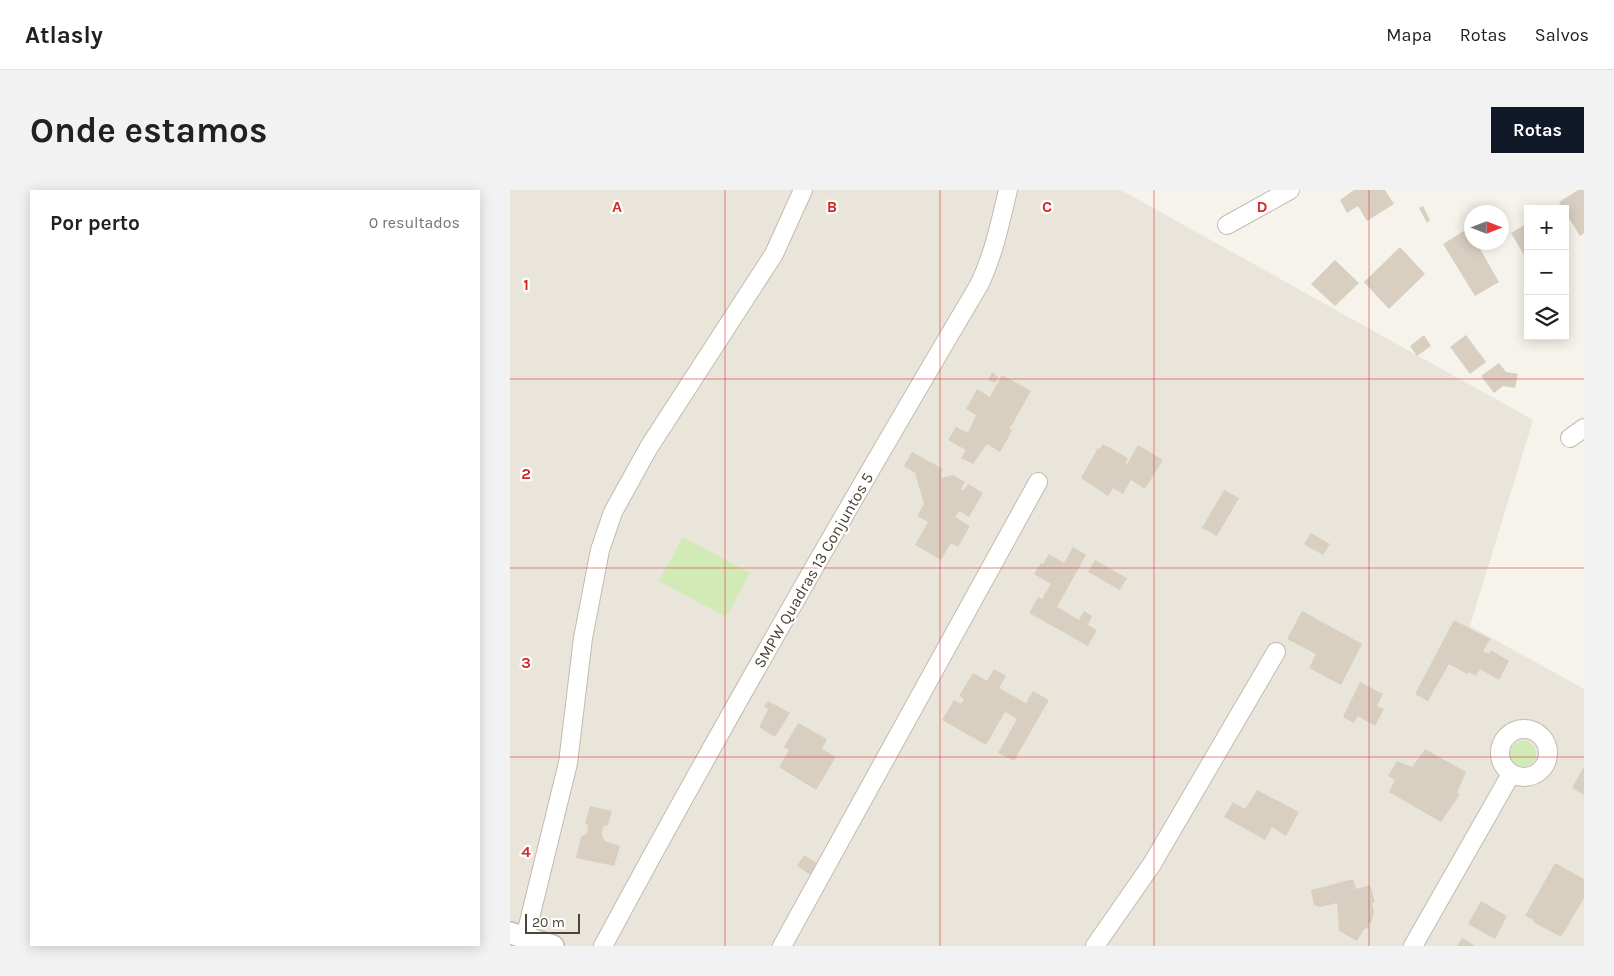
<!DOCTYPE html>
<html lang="pt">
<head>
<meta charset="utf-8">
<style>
  :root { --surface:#fff; --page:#f2f2f2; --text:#202124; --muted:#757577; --line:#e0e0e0; --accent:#111827 }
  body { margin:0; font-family:Karla,sans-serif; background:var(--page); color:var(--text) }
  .controls { position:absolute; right:15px; top:15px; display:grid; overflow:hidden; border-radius:0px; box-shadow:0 2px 12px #0003 }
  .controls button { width:45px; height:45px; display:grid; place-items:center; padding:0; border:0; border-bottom:1px solid var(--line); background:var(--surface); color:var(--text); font:25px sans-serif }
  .compass { position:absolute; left:954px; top:15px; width:45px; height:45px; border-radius:50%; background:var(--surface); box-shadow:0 2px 12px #0003; rotate:90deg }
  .scale { position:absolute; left:15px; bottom:12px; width:55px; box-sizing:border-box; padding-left:5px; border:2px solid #4b4439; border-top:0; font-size:14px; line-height:18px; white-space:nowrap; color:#4b4439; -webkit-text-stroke:4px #fff; paint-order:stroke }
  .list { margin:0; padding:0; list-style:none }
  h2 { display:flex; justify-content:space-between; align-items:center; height:65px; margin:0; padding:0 20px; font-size:21px }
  h2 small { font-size:16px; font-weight:400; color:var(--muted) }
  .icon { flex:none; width:28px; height:28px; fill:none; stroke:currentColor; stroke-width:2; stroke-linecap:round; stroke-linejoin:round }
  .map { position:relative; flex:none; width:1074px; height:756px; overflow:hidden; border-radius:0px }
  header { display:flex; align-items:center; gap:30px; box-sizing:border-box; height:70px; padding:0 25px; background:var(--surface); border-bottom:1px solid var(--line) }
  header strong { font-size:24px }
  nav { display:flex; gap:28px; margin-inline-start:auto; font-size:18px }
  .intro { display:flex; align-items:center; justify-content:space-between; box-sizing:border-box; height:120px; padding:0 30px }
  h1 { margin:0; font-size:35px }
  .button { padding:12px 22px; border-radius:0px; background:var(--accent); color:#fff; font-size:18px; font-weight:700 }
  main { display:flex; gap:30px; padding:0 30px }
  aside { flex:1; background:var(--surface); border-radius:0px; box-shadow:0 2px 12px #0003 }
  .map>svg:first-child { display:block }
</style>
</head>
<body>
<header>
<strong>Atlasly</strong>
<nav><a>Mapa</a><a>Rotas</a><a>Salvos</a></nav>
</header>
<div class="intro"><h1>Onde estamos</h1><a class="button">Rotas</a></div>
<main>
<aside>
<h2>Por perto<small>0 resultados</small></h2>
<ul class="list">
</ul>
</aside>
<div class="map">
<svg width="1074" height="756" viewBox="0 0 1074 756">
  <rect width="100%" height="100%" fill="#f6f3ec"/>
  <!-- residential -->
  <path fill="#eae5da" d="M0,0H611L1023,230L960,436L1074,499V756H0Z"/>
  <!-- green -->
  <g fill="#d2eab5">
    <path d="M173,347L240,383L216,427L149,391Z"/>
    <circle cx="1013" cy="564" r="13"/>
  </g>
  <!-- building -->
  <g fill="#d8cfc1">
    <path d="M844,0H875L884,14L857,31L848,16L837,23L830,10Z"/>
    <path d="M1068,0H1074V43L1070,46L1049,12Z"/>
    <path d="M913,16L920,30L917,33L909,18Z"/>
    <path d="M1018,33V72L1001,43Z"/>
    <path d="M957,39L962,46V52H966L989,92L965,106L933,54Z"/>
    <path d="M890,57L915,84L879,119L854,92Z"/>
    <path d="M825,70L849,93L825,116L801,94Z"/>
    <path d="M914,145L921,156L907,166L900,156Z"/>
    <path d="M956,145L976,172L960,184L940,157Z"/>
    <path d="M989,173L996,182L1008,184L1005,198L993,196L984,203L971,186Z"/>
    <path d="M482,182L488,187L485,193L478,190Z"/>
    <path d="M492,185L521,201L502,235L499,237L502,241L490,262L477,254L463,274L451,268L456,260L438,250L446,237L458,243L466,225L456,219L467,199L480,207Z"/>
    <path d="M593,254L618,268L615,273L617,274L628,255L653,270L635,299L621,290L613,304L603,298L598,306L571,288L588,258L590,259Z"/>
    <path d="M402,262L433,279L431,283L432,288L443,285L455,292L451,299L454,300L458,294L473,303L459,327L449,321L445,327L460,336L448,357L441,353L431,370L405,355L418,332L407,326L414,314L405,283L394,276Z"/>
    <path d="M714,300L729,308L707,346L692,338Z"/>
    <path d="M801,343L820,354L813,365L794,354Z"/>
    <path d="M563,357L576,365L547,417L569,430L574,421L582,426L578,435L587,440L578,456L519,423L528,407L532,409L541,394L524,384L531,373L533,374L539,364L554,373Z"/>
    <path d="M585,370L617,388L610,400L578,382Z"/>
    <path d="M792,421L852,454L831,495L799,478L806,464L777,449Z"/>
    <path d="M944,430L980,449L973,461L979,464L981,460L999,471L989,490L970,479L966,486L958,482L957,484L939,474L918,511L905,504Z"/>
    <path d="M484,479L496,486L489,498L516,513L523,501L539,510L504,571L488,563L507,529L495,522L476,555L432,530L444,510L451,514L454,509L449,506L463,483L477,491Z"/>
    <path d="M850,492L873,504L867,516L874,519L865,536L848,526L844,533L833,527Z"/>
    <path d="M258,511L280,523L265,547L249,537L258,519L254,517Z"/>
    <path d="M288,533L317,549L312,559L326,567L306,600L269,577L279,560L274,557Z"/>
    <path d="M915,559L956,582L947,603L950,604L931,632L879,602L885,590L878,586L887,571L902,577Z"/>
    <path d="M1074,576V605L1062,598Z"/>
    <path d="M747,600L789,622L776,646L762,637L755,650L714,627L723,612L735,619Z"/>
    <path d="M80,616L102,621L98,635L93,637L92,645L95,651L110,656L104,676L66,668L71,647L77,643L78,635L75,633Z"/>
    <path d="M294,665L308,674L301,685L287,676Z"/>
    <path d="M1045,673L1074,689V708L1051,747L1023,732L1024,730L1015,726Z"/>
    <path d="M843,689L846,699L860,695L865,712L862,713L864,722L861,733H858L859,738L854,739L847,751L829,741L827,713L809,717L804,715L801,700Z"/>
    <path d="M971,711L997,726L985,749L958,734Z"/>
    <path d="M952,748L965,756H947Z"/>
  </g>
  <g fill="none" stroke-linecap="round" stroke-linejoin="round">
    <defs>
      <g id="minor">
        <path d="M717,35L780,0"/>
        <path d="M1060,248L1074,238"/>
        <circle cx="1014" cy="563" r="24"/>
        <path d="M15,748L58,573L73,448L90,360L103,322L139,257L264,64L293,0"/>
        <path d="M93,756C213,533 340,313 469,95C484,64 490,33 498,0"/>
        <path d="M272,756L528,292"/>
        <path d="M585,756L642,674L766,462"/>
        <path d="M903,756L1001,584"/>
      </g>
      <path id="tertiary" d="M0,743L43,756"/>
    </defs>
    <!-- minor casing -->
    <use href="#minor" stroke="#c2bbae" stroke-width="20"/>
    <!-- tertiary casing -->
    <use href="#tertiary" stroke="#c2bbae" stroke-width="24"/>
    <!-- minor -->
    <use href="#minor" stroke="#fff" stroke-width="18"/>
    <!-- tertiary -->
    <use href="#tertiary" stroke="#fff" stroke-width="21"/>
  </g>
  <!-- grid -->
  <path fill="none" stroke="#d62828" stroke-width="1" stroke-opacity="0.55" d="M215,0V756M430,0V756M644,0V756M859,0V756M0,189H1074M0,378H1074M0,567H1074"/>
  <g text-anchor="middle" stroke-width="4.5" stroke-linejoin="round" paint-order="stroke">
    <!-- street labels -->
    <g font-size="16" fill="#4b4439" stroke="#fff">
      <text transform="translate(303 380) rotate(-60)" y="6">SMPW Quadras 13 Conjuntos 5</text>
    </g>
  </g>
  <g font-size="16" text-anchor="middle" font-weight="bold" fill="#d62828" stroke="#fff" stroke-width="4.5" stroke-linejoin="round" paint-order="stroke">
    <text x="107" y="22">A</text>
    <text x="322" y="22">B</text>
    <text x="537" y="22">C</text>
    <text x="752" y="22">D</text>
    <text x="16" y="100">1</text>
    <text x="16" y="289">2</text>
    <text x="16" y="478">3</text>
    <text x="16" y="667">4</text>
  </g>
</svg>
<div class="controls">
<button>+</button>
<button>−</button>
<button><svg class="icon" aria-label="layers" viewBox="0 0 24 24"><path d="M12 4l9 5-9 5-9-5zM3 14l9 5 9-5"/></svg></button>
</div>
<svg class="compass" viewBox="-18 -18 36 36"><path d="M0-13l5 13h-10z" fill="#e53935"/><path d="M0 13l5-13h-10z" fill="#757577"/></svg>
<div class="scale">20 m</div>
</div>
</main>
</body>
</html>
